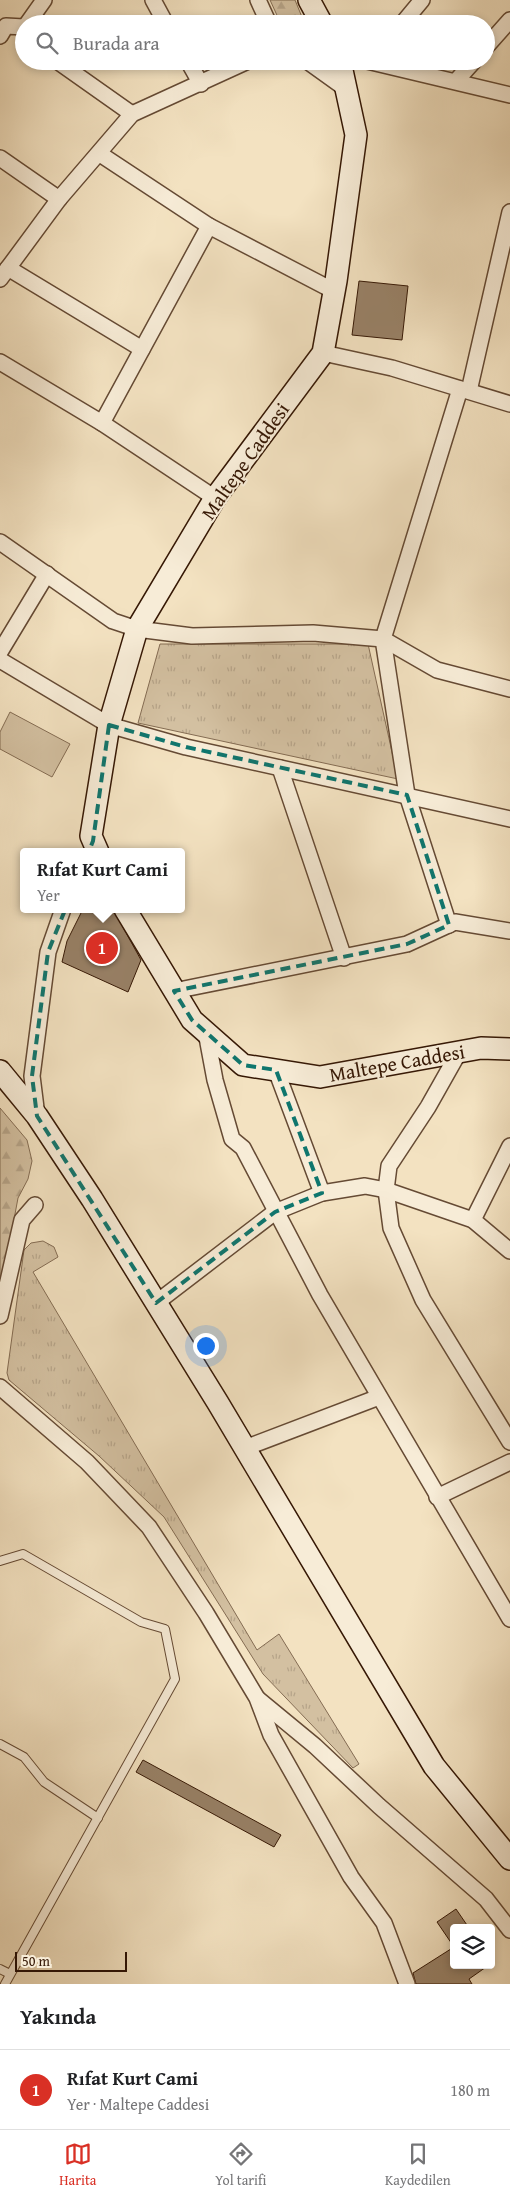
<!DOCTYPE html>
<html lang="tr">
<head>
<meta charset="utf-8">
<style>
  :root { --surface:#fff; --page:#f2f2f2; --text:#202124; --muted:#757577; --line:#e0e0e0; --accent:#d93025 }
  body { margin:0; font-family:"Gentium Book Plus",serif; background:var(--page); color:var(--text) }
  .controls { position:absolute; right:15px; bottom:15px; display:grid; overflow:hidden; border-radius:5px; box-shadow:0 2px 8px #0003 }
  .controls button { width:45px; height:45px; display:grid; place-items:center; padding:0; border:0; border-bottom:1px solid var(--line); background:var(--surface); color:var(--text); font:25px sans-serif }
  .scale { position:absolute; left:15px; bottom:12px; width:112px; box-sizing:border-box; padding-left:5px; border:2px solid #361805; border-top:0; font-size:14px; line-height:18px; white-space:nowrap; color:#361805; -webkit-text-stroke:4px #f7ecd7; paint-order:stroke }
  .you { position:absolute; left:205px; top:1345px; width:18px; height:18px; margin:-12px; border:4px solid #fff; border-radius:50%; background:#1a73e8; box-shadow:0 0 0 8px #1a73e833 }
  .badge { display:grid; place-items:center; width:32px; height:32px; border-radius:50%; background:var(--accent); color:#fff; font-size:16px; font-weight:700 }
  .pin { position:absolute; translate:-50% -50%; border:2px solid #fff; box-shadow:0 1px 5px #0006 }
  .popup { position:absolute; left:20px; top:848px; width:165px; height:65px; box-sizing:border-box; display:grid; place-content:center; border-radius:5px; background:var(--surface); filter:drop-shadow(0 1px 4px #0005); font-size:16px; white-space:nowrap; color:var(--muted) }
  .popup b { font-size:19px; color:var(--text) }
  .popup::after { content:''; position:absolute; left:50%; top:100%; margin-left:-10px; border:10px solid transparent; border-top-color:var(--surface) }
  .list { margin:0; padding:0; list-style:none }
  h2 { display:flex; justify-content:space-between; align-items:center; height:65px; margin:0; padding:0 20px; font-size:21px }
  h2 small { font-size:16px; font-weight:400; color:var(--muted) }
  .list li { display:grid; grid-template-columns:32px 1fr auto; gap:15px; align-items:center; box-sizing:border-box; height:80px; padding:0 20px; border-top:1px solid var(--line) }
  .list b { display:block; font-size:19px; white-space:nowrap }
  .list p { margin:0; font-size:16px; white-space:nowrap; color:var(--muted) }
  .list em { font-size:16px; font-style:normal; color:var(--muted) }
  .icon { flex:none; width:28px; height:28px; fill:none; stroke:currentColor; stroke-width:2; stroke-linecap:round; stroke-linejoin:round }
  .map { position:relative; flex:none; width:510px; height:1984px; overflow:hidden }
  .search { position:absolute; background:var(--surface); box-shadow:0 2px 8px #0003; left:15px; right:15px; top:15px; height:55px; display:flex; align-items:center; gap:12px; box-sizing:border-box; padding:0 18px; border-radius:28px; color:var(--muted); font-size:19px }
  .sheet { height:145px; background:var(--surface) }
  nav { display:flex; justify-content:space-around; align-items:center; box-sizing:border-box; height:70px; border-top:1px solid var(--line); background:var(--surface); font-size:14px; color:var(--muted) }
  nav a { display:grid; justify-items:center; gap:2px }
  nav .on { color:var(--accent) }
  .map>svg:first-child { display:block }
</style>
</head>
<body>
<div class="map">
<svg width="510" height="1984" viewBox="0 0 510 1984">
  <defs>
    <pattern id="grass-tufts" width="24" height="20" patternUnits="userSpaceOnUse" patternTransform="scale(1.25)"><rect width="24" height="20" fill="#d3c0a1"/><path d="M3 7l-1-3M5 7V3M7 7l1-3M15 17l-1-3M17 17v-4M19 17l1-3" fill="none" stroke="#b6a489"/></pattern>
    <pattern id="forest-firs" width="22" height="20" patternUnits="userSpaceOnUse" patternTransform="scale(1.25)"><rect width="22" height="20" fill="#d3c0a1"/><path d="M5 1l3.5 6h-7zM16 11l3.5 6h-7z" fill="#b6a489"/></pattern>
  </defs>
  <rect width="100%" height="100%" fill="#f3e2c1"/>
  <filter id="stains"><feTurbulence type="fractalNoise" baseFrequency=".004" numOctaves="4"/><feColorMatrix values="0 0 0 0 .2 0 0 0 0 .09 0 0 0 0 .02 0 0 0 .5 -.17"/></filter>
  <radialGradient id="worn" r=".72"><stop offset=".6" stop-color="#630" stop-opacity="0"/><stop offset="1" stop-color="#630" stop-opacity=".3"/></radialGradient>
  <!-- grass -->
  <g fill="url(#grass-tufts)" stroke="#846c53">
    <path d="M160,644H368L398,779L138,723Z"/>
    <path d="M43,1241L54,1247L58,1257L33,1272L257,1650L279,1634L359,1764L353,1768L263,1674L164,1517L99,1456L9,1380L7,1373L24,1250L31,1243Z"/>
  </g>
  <!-- forest -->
  <g fill="url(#forest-firs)" stroke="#846c53">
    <path d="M270,0H295L304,22L281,24Z"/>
    <path d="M0,1108L27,1140L32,1161L28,1179L18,1198L0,1294Z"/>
  </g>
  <!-- pitch -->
  <path fill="#d3c0a1" stroke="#846c53" d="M10,712L70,744L52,777L0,749V732Z"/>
  <!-- building -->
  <g fill="#988167" stroke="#361805">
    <path d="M359,281L408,286L402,340L352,335Z"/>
    <path d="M83,909H113L141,960L128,992L62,962L67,941Z"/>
    <path d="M143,1760L281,1835L274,1847L136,1772Z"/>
    <path d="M456,1909L469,1928H454V1947L437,1922Z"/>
    <path d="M454,1947V1965H489L469,1979L472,1984H416L413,1973Z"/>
  </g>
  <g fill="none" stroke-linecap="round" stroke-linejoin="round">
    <defs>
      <g id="lane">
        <path d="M0,1561L23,1554L141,1622L165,1629L175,1679L5,1984"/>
        <path d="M0,1744L24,1757L44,1782L98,1818"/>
        <path d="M0,1969L10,1974"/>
      </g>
      <g id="street">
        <path d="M153,0L166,24"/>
        <path d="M258,0L269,24"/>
        <path d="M27,24L44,0"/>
        <path d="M402,24L422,0"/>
        <path d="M0,36L6,26L24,27"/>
        <path d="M486,47L510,20"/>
        <path d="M57,61L132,114"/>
        <path d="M188,61L201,84"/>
        <path d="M307,61L346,89"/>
        <path d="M367,61L510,95"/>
        <path d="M456,81L474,61"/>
        <path d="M100,154L209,226L334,291"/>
        <path d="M0,158L59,199"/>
        <path d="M8,268L142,349"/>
        <path d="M0,279L59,199L132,114L248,61"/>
        <path d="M323,353L392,368L510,404"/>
        <path d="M0,362L102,423L215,498"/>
        <path d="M469,391L510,212"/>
        <path d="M102,423L209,226"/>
        <path d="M0,542L113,621L137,629L192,636L313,633L383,639L437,670L510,689"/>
        <path d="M0,652L47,574"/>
        <path d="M0,660L109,725L186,747L510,819"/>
        <path d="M280,768L344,958"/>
        <path d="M449,925L407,795L383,639L460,389"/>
        <path d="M174,991L407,944L455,922L510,931"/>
        <path d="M206,1032L215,1080L232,1139L243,1148L320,1295L510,1619"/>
        <path d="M459,1052L428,1107L389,1166L386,1190L391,1228L423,1300L510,1442"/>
        <path d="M276,1070L322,1193"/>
        <path d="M37,1116L32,1076L48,952L63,909"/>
        <path d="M473,1220L510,1146"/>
        <path d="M156,1303L275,1212L322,1193L365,1186L386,1190L473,1220L510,1251"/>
        <path d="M0,1316L22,1220L35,1205"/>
        <path d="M0,1387L87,1462L149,1527L206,1613L257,1698L271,1735L351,1877L384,1923L407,1984"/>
        <path d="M245,1448L379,1397"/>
        <path d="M437,1497L510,1462"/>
        <path d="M258,1699L315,1746L379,1806L486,1899L510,1930"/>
      </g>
      <g id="secondary">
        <path d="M309,0L322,24"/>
        <path d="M98,852L91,836L109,725L137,629L215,498L323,353L336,281L356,135L340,61"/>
        <path d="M125,909L192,1020L243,1065L320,1077L481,1048L510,1049"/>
        <path d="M0,1071L37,1116L92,1199L218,1403L434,1766L510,1859"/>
      </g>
    </defs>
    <!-- lane casing -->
    <use href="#lane" stroke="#654a34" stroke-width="10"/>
    <!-- street casing -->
    <use href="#street" stroke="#654a34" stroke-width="18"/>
    <!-- secondary casing -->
    <use href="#secondary" stroke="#361805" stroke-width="24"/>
    <!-- lane -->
    <use href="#lane" stroke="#f7ecd7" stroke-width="8"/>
    <!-- street -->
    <use href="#street" stroke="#f7ecd7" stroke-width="15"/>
    <!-- secondary -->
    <use href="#secondary" stroke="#f7ecd7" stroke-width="21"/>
  </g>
  <!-- marked area -->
  <path fill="none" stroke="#0f766e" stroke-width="4" stroke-dasharray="10 6" stroke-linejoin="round" d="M109,725L186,747L407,795L449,925L407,944L174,991L192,1020L243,1065L276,1070L322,1193L275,1212L156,1303L37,1116L32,1076L48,952L93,841Z"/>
  <g text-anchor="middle" stroke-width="4" stroke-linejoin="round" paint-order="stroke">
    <!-- street labels -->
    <g font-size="20" fill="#361805" stroke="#f7ecd7">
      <text transform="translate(245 461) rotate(-55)" y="7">Maltepe Caddesi</text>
      <text transform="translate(397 1063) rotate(-10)" y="7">Maltepe Caddesi</text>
    </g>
  </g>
  <rect width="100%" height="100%" filter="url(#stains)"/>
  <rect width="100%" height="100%" fill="url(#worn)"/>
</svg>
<div class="controls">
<button><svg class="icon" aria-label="layers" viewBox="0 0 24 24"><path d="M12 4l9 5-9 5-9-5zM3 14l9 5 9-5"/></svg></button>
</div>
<div class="scale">50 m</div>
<div class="you"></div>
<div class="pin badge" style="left:102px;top:948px">1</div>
<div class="popup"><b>Rıfat Kurt Cami</b>Yer</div>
<div class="search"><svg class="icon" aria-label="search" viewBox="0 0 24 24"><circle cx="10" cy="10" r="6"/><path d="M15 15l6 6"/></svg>Burada ara</div>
</div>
<section class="sheet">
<h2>Yakında<small></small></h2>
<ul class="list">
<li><span class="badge">1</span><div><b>Rıfat Kurt Cami</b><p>Yer · Maltepe Caddesi</p></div><em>180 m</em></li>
</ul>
</section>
<nav>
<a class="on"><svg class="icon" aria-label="map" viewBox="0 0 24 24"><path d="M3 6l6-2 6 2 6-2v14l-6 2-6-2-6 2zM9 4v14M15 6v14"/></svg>Harita</a>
<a><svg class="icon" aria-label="directions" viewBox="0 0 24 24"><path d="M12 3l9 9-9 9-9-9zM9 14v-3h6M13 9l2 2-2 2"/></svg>Yol tarifi</a>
<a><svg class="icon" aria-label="saved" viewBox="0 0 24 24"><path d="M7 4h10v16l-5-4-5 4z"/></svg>Kaydedilen</a>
</nav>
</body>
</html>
